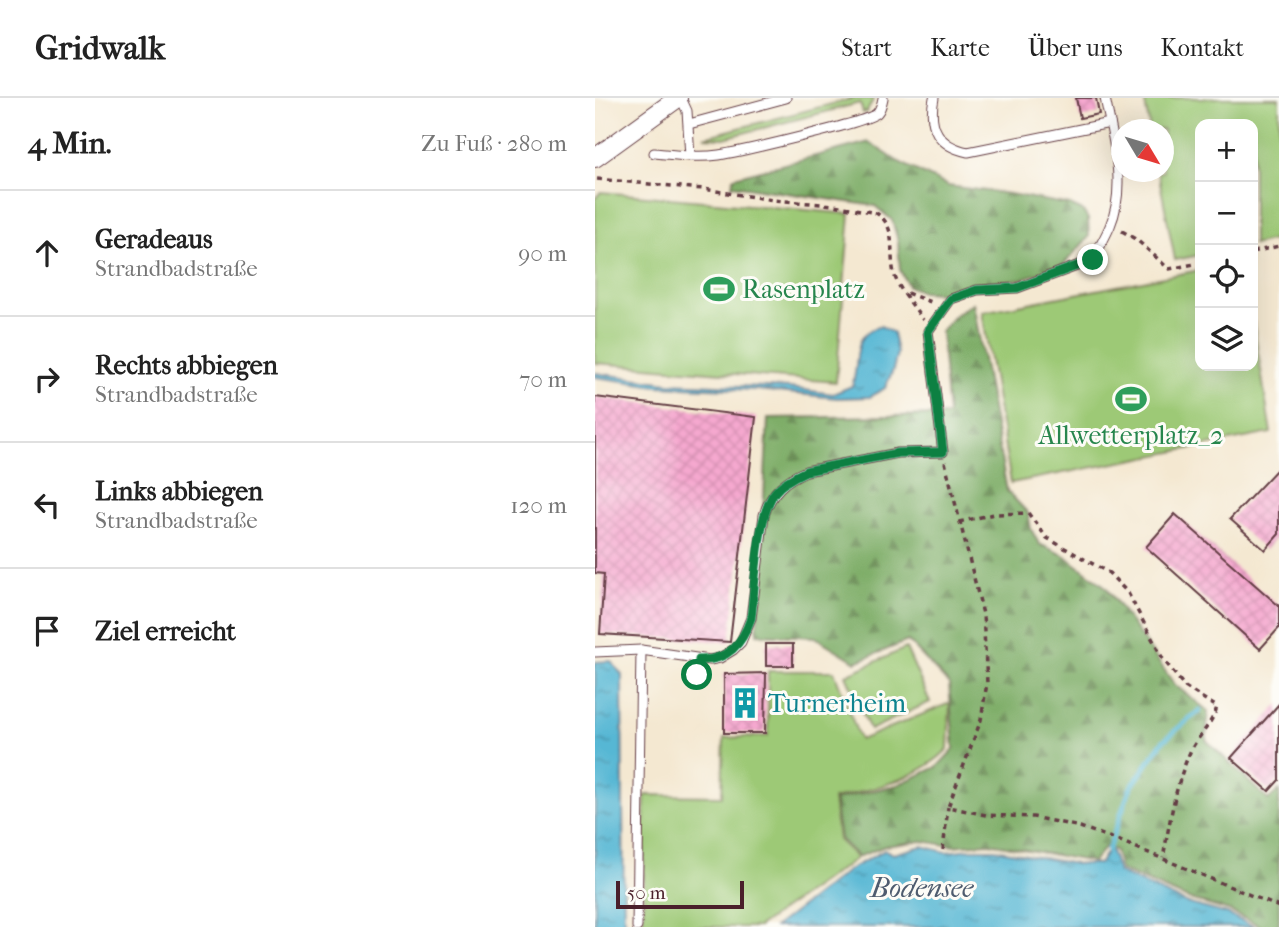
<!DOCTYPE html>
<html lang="de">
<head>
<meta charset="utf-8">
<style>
  :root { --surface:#fff; --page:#f2f2f2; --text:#222; --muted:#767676; --line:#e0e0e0 }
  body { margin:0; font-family:"IM FELL French Canon",serif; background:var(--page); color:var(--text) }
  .controls { position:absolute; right:21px; top:21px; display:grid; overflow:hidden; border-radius:14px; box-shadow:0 7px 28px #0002 }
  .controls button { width:63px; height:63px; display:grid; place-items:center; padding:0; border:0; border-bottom:2px solid var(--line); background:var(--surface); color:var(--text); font:35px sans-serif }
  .compass { position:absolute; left:516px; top:21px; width:63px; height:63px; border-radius:50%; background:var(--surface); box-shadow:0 7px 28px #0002; rotate:128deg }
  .scale { position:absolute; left:21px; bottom:18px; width:128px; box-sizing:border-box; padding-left:7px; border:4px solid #4a1f2b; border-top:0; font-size:19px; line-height:24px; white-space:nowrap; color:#4a1f2b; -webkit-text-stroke:5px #fdfcf7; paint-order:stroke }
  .stop { position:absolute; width:21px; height:21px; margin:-16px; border:5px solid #0b8043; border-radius:50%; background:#fff }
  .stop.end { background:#0b8043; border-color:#fff; box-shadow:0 2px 7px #0008 }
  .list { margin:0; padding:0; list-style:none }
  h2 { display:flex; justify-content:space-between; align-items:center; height:91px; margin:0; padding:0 28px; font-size:30px }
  h2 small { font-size:23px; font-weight:400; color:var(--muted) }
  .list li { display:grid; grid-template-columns:46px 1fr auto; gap:21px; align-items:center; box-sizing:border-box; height:126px; padding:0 28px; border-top:2px solid var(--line) }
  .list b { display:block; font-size:26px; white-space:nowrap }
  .list p { margin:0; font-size:23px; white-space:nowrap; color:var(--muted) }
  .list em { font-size:23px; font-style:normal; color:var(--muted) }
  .icon { flex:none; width:38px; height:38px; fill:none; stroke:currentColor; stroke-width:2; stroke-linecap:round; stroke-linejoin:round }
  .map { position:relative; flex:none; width:684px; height:829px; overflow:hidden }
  header { display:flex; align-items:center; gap:42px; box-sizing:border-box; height:98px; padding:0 35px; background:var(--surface); border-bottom:2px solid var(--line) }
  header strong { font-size:33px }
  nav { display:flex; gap:38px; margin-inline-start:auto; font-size:24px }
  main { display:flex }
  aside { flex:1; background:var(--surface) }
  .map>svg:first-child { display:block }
</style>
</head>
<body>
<header>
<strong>Gridwalk</strong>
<nav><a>Start</a><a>Karte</a><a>Über uns</a><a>Kontakt</a></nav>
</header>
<main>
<aside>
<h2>4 Min.<small>Zu Fuß · 280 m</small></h2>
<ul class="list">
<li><svg class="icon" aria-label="ahead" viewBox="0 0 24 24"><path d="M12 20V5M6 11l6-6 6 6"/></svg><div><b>Geradeaus</b><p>Strandbadstraße</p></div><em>90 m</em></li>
<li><svg class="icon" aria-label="right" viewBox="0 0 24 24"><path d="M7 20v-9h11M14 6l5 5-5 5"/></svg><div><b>Rechts abbiegen</b><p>Strandbadstraße</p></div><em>70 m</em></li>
<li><svg class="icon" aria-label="left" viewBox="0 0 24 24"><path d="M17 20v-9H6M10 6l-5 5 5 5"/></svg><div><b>Links abbiegen</b><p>Strandbadstraße</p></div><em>120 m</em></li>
<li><svg class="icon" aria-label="arrive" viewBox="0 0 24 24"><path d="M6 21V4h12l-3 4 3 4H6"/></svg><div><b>Ziel erreicht</b></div></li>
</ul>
</aside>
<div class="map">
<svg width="684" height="829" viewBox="0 0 684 829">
  <defs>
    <pattern id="forest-firs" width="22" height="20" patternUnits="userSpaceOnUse" patternTransform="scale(1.75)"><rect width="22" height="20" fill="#7ead67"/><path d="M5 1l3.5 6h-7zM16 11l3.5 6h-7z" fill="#698c55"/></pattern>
    <pattern id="water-ripples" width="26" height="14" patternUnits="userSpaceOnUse" patternTransform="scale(1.75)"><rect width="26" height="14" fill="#56b7d4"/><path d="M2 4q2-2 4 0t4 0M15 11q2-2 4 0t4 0" fill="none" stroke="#4994ac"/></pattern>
    <pattern id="building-cross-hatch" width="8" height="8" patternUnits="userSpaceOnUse" patternTransform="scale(1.75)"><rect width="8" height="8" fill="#f5a8cf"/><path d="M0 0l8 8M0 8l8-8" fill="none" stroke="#d490b2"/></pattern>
  </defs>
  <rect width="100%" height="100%" fill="#fdfcf7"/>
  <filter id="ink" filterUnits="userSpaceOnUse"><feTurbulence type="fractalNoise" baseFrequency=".0143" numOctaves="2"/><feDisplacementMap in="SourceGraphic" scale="14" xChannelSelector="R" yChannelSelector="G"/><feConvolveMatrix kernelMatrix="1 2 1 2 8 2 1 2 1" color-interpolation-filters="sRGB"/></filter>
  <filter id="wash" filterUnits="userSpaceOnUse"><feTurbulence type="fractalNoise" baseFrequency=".00686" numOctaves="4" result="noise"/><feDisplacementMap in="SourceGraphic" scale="28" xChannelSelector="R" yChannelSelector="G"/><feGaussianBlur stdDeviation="1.57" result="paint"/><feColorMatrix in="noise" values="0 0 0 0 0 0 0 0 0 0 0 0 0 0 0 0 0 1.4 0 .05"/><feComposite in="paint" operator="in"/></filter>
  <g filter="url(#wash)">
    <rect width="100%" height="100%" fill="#f4e8d1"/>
    <!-- green -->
    <g fill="#9dc976" stroke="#747450" stroke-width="2">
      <path d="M260,0H278V2L272,14L268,15L265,5L129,40L109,39Z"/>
      <path d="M549,0H684V141L658,147V26H605V157L580,162L563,74H568V32L555,31Z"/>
      <path d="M6,94L255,116L241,284L0,265V100Z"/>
      <path d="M605,172V268H658V223L676,335L416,385L387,214Z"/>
      <path d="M311,550L335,604L275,632L251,577Z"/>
      <path d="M173,573H239L265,642L355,605L353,651C323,682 279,690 238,701L243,742L262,760L163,829H48L50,697L127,698L129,640L173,638Z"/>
    </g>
    <!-- forest -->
    <g fill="url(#forest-firs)" stroke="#646649" stroke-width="2">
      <path d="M274,44L302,63L353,88L415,96L475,107L488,113L493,121L494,139L468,167L426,181L382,185L348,195L327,194L313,188L305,172L303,143L297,122L280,108L137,87L139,79Z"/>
      <path d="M378,205L412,393L433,415L436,431L444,446L469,457L511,489L580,587L613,613L611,642L673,702L684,692V829H667L634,813L593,801L525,772L520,752L510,749L498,764L394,745L357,748L327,743L290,748L263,759L245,741L239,702L302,687L342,669L359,651L354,586L313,543L261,564L220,539L162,536L173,320L353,317L346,233L360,217Z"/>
    </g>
    <!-- water -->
    <g fill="url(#water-ripples)" stroke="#506b80" stroke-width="2">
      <path d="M286,228L298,235L302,255L298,272L290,290L275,299L242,300L162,292L62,288L0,279V275L73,285L194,290L238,296L257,288C266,264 254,236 286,228Z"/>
      <path d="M16,563L27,577L29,829H0V564Z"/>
      <path d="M327,748L351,754L376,751H399L480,766H504L513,752L516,753L523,774L591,805L632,816L660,829H180L255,771L290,752L298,756Z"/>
    </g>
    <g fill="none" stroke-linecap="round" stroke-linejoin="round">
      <!-- stream -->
      <path stroke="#56b7d4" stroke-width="5" d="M513,752L535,691L568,643L605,612"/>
    </g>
    <g id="blocks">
      <!-- building -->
      <g fill="url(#building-cross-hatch)">
        <path d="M481,0H501L504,16L485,20Z"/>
        <path d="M0,299L161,319L135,544L5,536L9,476L0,475Z"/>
        <path d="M684,369V436L670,452L635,421Z"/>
        <path d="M580,416L684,508V530L665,551L551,449Z"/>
        <rect x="171" y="546" width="27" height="22"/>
        <path d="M171,575L170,635H129V576Z"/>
        <path d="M684,606V682L674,693L636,660Z"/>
      </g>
    </g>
  </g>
  <g filter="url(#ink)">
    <use href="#blocks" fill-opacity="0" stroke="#643d44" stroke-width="2"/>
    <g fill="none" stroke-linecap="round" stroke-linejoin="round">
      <defs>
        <g id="service">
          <path d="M86,0L92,13L95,58"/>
          <path d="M339,0C333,29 343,48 373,54L515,25"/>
          <path d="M94,26L191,0"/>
          <path d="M59,55C80,57 103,60 124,57C144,54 274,24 282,15C286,11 287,5 288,0"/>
          <path d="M0,554L46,552L115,562L125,560L138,552L146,544L156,520L169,417C176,394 190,382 211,373L303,355L348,354L333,233L356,201L382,192L422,190L498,162C503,151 510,140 515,128C532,88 518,41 510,0"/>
          <path d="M102,577L104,562"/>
          <path d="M42,829L46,552"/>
        </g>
        <path id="minor" d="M0,60L83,0"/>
      </defs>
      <!-- service casing -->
      <use href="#service" stroke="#643d44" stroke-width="11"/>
      <!-- minor casing -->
      <use href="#minor" stroke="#643d44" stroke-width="20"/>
      <!-- path -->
      <g stroke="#643d44" stroke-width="3.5" stroke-dasharray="5 5" stroke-linecap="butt">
        <path d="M2,81L108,91L178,102L239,107L281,115C301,127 295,150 298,170C300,189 318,206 328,222"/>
        <path d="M527,133L542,142L574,171L605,165"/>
        <path d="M658,154L684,148"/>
        <path d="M312,195L338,205"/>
        <path d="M350,364L388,516L392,585L386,622L353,709L391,717L438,719L485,729L525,743L684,809"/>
        <path d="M364,424L399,416L433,415L452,440L514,475L533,495L568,561L590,589L622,609C617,626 604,637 596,652C580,686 575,724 568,760"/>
        <path d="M348,752L353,709"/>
      </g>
      <!-- service -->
      <use href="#service" stroke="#fff" stroke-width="9"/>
      <!-- minor -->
      <use href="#minor" stroke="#fff" stroke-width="18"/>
    </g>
  </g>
  <g fill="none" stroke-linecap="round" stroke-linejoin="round" filter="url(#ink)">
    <!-- route -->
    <path stroke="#0b8043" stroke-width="9" d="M102,577L104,562C133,563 147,546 156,520C160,489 162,416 180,394C188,384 200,378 211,373L303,355L348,354L333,233L356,201L382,192L422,190L498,162"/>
  </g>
  <!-- icons -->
  <defs>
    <symbol id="stadium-bare" viewBox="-9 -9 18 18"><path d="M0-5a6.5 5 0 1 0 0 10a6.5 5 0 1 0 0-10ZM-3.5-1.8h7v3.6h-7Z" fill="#2e9e5b" stroke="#fdfcf7" stroke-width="2.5" paint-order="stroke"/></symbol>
    <symbol id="building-bare" viewBox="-9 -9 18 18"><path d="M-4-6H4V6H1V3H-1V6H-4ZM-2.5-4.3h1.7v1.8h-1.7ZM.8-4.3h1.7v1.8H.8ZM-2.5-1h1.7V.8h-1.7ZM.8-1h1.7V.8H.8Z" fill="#0f9aa8" stroke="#fdfcf7" stroke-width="2.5" paint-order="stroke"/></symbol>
  </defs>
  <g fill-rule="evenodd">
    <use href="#stadium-bare" x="102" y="169" width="44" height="44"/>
    <use href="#stadium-bare" x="514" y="279" width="44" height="44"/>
    <use href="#building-bare" x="128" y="583" width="44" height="44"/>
  </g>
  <g text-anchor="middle" stroke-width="6" stroke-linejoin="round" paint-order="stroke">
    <!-- leisure labels -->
    <g font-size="26" fill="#27864d" stroke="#fdfcf7" text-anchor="start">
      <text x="147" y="200">Rasenplatz</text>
      <text x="536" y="346" text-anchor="middle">Allwetterplatz_2</text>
    </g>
    <!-- culture labels -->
    <g font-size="26" fill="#0d838f" stroke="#fdfcf7" text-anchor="start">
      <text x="173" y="614">Turnerheim</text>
    </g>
    <!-- water labels -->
    <g font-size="28" font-style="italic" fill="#4f5c6f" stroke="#fdfcf7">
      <text x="327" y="799">Bodensee</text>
    </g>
  </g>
</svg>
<div class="controls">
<button>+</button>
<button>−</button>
<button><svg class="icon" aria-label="locate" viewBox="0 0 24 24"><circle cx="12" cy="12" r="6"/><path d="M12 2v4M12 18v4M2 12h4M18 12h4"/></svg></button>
<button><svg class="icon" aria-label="layers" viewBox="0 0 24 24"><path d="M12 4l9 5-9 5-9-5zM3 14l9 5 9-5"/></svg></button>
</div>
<svg class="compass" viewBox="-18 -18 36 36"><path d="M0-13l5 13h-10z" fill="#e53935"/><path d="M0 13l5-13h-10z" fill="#767676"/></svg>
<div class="scale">50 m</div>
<div class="stop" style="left:102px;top:577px"></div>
<div class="stop end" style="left:498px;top:162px"></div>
</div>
</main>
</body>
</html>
